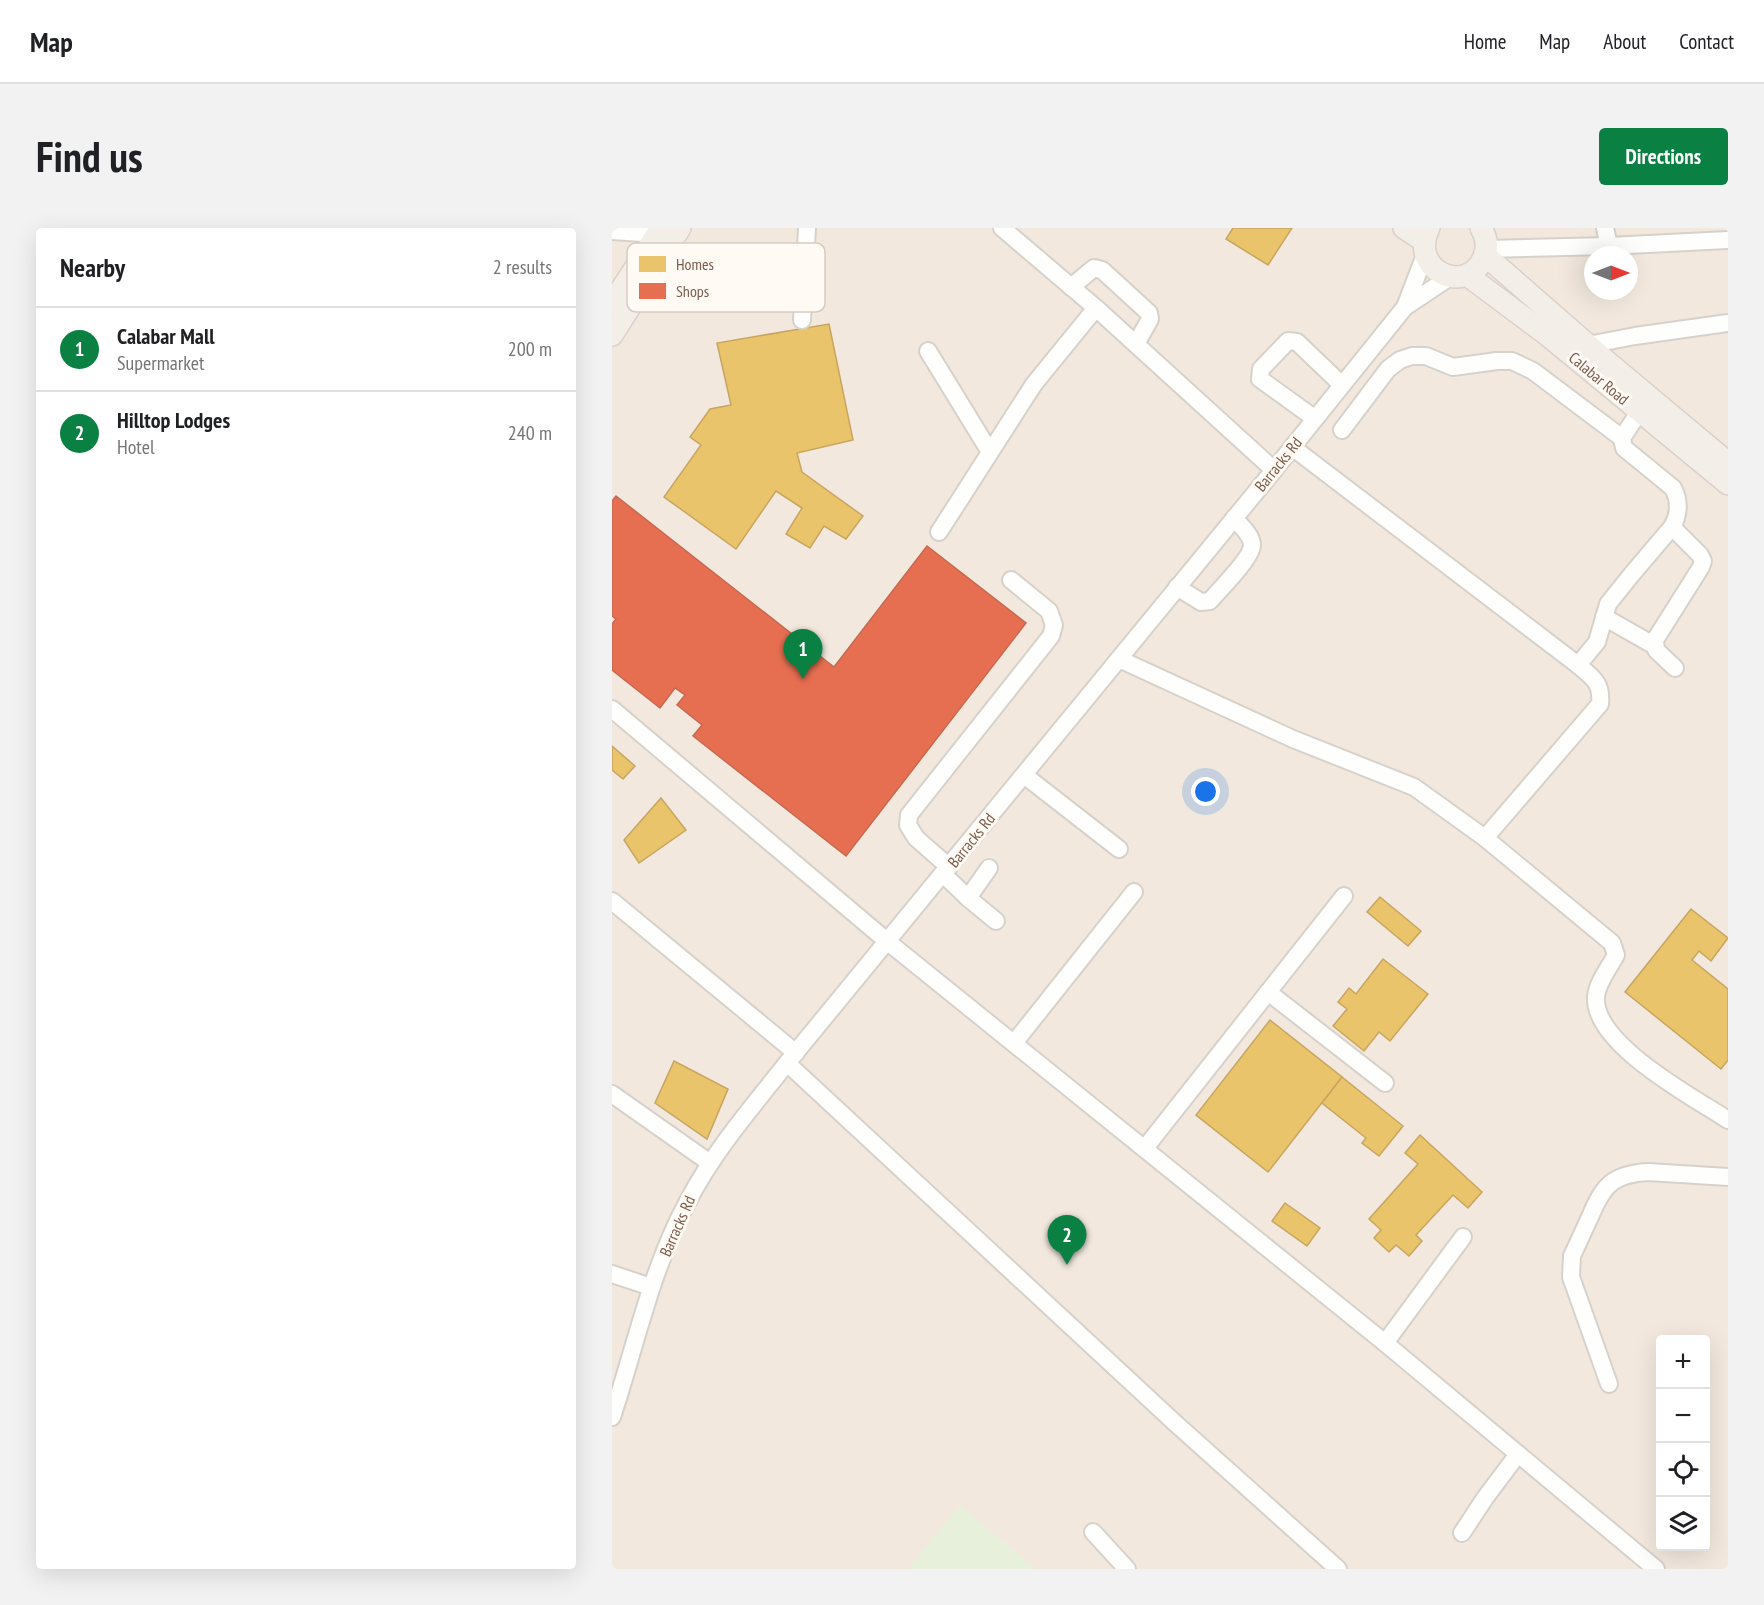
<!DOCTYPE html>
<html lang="en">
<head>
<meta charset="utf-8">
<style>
  :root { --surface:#fff; --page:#f2f2f2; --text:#202124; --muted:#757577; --line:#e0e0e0; --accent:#0b8043 }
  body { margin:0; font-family:"PT Sans Narrow",sans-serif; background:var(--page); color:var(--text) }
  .controls { position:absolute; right:18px; bottom:18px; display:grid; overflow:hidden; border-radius:6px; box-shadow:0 6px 24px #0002 }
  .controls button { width:54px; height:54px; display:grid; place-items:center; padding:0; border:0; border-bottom:2px solid var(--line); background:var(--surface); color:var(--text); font:30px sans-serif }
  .compass { position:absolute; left:972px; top:18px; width:54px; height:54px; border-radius:50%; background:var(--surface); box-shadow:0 6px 24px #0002; rotate:90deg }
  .you { position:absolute; left:594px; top:564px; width:21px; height:21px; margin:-15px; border:4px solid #fff; border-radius:50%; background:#1a73e8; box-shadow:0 0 0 9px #1a73e833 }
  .badge { display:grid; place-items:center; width:39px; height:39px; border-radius:50%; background:var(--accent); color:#fff; font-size:20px; font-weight:700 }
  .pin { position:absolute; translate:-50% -50px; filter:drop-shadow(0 2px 3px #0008) }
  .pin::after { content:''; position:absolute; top:32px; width:21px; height:18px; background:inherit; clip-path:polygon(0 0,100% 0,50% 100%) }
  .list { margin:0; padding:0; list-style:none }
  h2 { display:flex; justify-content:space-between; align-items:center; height:78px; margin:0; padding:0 24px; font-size:26px }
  h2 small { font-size:20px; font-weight:400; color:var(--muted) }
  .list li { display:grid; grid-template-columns:39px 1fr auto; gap:18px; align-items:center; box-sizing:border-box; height:84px; padding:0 24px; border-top:2px solid var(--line) }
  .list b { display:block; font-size:22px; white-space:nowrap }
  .list p { margin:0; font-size:20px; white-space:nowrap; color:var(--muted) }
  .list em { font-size:20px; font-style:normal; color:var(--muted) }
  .icon { flex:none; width:33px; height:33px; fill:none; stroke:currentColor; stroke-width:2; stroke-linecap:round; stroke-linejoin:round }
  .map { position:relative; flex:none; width:1116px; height:1341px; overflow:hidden; border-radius:6px }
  header { display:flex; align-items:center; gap:36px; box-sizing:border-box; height:84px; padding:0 30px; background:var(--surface); border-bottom:2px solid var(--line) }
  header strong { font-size:28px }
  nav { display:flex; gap:33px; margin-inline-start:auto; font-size:21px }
  .intro { display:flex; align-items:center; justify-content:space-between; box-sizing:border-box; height:144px; padding:0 36px }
  h1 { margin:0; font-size:42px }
  .button { padding:15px 27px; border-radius:6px; background:var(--accent); color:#fff; font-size:21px; font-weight:700 }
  main { display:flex; gap:36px; padding:0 36px }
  aside { flex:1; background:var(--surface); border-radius:6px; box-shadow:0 6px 24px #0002 }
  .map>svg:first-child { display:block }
</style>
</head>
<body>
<header>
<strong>Map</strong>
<nav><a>Home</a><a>Map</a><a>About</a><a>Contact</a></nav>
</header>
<div class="intro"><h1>Find us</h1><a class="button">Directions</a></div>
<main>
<aside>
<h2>Nearby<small>2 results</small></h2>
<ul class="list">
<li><span class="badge">1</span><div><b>Calabar Mall</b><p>Supermarket</p></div><em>200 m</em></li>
<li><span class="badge">2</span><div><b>Hilltop Lodges</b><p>Hotel</p></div><em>240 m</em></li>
</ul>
</aside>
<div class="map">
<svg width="1116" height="1341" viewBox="0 0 1116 1341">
  <rect width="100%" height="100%" fill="#f9f5f0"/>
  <!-- residential -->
  <path fill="#f2e8de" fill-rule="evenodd" d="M0,0H1116V1341H0ZM981,27H1017V63H981ZM1048,1112H1094V1318H1048Z"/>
  <!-- green -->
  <path fill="#e7f0db" d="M348,1277L424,1341H295Z"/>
  <!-- homes -->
  <g fill="#e9c46a" stroke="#c8a561" stroke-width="1.5">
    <path d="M621,0H680L656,37L614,11Z"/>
    <path d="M217,96L241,212L185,225L190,244L251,288L234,311L212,298L198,320L174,306L190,280L164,263L124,321L52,269L89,217L78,209L98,181L119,177L105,115Z"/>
    <path d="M0,518L23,538L11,551L0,542Z"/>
    <path d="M49,570L74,602L27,635L12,612Z"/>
    <path d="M768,669L809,703L796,718L755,684Z"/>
    <path d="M1079,681L1116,710L1099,733L1087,723L1080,732L1116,761V832L1109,841L1013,764Z"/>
    <path d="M771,731L816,766L778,813L767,804L752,823L721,798L735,781L726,774L737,760L744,766Z"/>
    <path d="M658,792L730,849L656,944L584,887Z"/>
    <path d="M62,833L116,861L95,911L43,875Z"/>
    <path d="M730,849L791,898L767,928L750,915L754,910L710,875Z"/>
    <path d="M808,907L870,964L856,980L841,967L804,1007L810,1013L797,1028L784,1017L777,1024L762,1010L769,1002L757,991L806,936L793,925Z"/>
    <path d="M673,975L708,1000L695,1018L660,993Z"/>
  </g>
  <!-- shops -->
  <path fill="#e76f51" stroke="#c66950" stroke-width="1.5" d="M4,268L222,439L315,318L414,395L234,628L81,508L90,497L65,477L73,467L63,460L48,480L0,442V396L4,391L0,388V273Z"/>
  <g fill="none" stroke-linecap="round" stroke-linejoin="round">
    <defs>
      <g id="minor">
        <path d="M390,0L484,80L662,242"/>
        <path d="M993,0L997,18"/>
        <path d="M0,3L45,6"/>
        <path d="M874,21L997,18L1116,12"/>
        <path d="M459,59L482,40L490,42L537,85L538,91L524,116"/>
        <path d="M793,79L813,27"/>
        <path d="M190,92L195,0"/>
        <path d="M976,117L1023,108L1116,95"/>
        <path d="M316,123L378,224"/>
        <path d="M702,190L648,151L649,141L676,113L685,114L730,157"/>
        <path d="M730,202L776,141L788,132L800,128H814L841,139L885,133H900L921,143L1010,210"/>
        <path d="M680,219L966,437C981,450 990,454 988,476L873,610"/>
        <path d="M1060,299L1088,327L1091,333L1089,339L1043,412L1044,422L1063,440"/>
        <path d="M327,304L422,156L484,80"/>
        <path d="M565,359L589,374L598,373C607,362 640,330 640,317C640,307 628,297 622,290"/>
        <path d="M992,389L1043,418"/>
        <path d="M507,431L681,511L802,559L873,610L1000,715L1004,727C997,740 985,755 984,769C981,816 1081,869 1116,892"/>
        <path d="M966,437L985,414L996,376L1020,346L1060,299C1067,287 1068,273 1061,260L1012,220L1010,210L1027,184"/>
        <path d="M0,481L276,714L773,1115L1044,1341"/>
        <path d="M412,547L507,621"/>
        <path d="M337,639L304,610L296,597L297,587L439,408L442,397L437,383L399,352"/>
        <path d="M331,646L356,670L377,640"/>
        <path d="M356,670L384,693"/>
        <path d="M0,673L184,825"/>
        <path d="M656,764L773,855"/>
        <path d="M402,815L522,664"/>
        <path d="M175,835L562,1194L726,1341"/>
        <path d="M0,866L98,935"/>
        <path d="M533,920L732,668"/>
        <path d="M0,1046L39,1059"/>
        <path d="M773,1115L851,1009"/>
        <path d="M997,1156L959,1049L960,1028C966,1015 972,1002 978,989C991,958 1000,946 1036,944L1116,949"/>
        <path d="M0,1189C24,1117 39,1041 76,973C102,923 140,879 175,835L662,242L793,79L838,49"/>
        <path d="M481,1304L515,1341"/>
        <path d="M850,1305L873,1270L906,1226"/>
      </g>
      <g id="major">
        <path d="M792,0L812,13"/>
        <path d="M817,0C796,41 853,69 871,31C876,21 875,10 869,0"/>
        <path d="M873,27L993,132L1116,235"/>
        <path d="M855,47L934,106L1116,256"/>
        <path d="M0,76L49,0"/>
        <path d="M0,107L68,0"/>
      </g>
    </defs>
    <!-- minor casing -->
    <use href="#minor" stroke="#d7d1cb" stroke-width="20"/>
    <!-- major casing -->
    <use href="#major" stroke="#dad1cc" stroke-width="24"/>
    <!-- minor -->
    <use href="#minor" stroke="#fefefd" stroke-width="16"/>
    <!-- major -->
    <use href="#major" stroke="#f3eee8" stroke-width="21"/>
  </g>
  <g text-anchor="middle" stroke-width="6" stroke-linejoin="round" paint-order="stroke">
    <!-- street labels -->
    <g font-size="16" fill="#7a5c4d" stroke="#fffaf3">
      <text transform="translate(987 150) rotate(40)" y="6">Calabar Road</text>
      <text transform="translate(666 236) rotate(-51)" y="6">Barracks Rd</text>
      <text transform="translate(359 612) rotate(-51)" y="6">Barracks Rd</text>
      <text transform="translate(65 998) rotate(-66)" y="6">Barracks Rd</text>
    </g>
  </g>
  <!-- legend -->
  <rect x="15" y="15" width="198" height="69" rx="9" fill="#fffaf3" stroke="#d7cbc1" stroke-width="1.5"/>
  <rect x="27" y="28" width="27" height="16" fill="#e9c46a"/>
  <rect x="27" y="55" width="27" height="16" fill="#e76f51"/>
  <g font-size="16" fill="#7a5c4d">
    <text x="64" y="42">Homes</text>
    <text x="64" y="69">Shops</text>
  </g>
</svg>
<div class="controls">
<button>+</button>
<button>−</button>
<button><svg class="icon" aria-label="locate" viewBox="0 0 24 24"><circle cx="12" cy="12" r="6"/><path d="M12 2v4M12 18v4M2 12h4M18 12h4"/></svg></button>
<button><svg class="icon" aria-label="layers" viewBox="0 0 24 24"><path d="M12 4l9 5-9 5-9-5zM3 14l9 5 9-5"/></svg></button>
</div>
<svg class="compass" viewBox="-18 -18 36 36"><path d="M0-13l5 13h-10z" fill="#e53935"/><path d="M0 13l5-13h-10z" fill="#757577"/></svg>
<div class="you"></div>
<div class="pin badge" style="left:191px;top:451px">1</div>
<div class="pin badge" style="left:455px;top:1037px">2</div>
</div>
</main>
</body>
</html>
